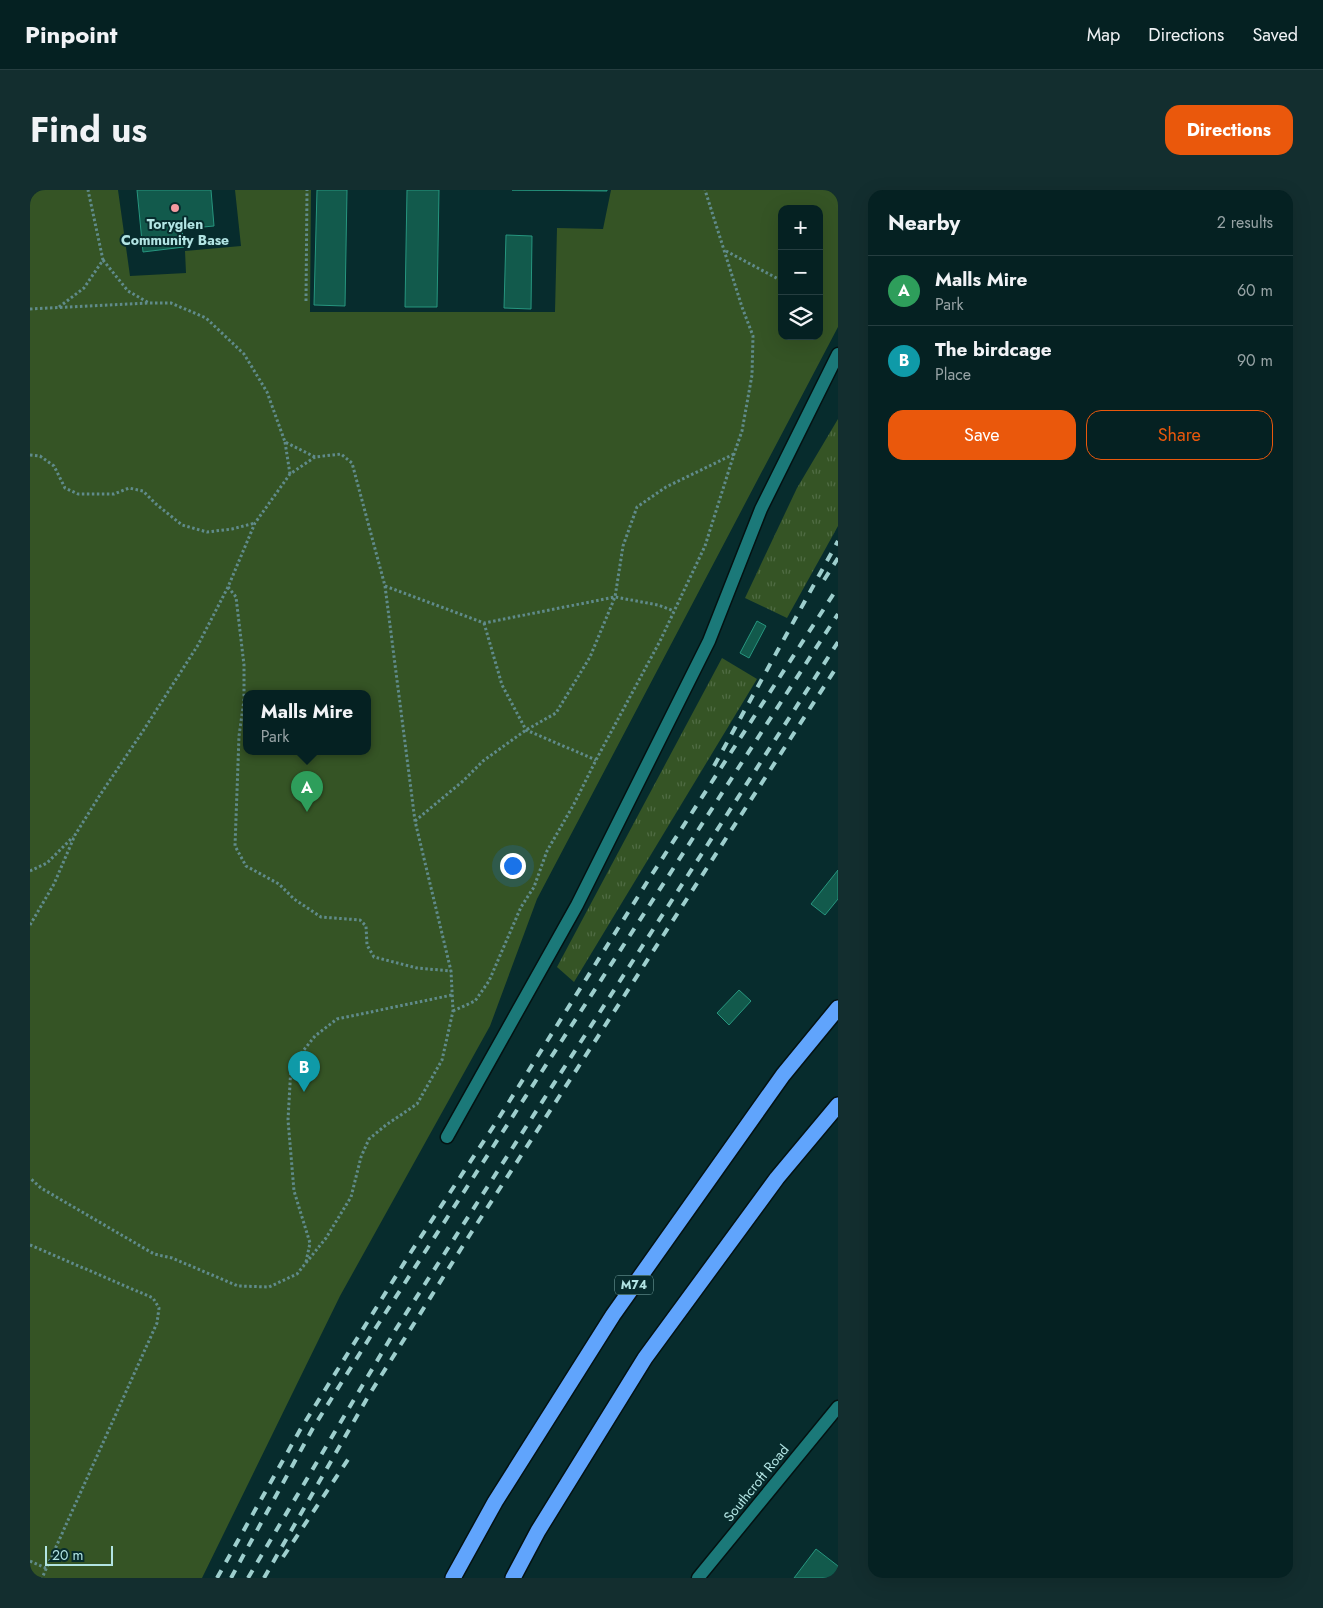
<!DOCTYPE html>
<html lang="en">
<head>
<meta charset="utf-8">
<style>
  :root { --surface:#052122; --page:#132e2f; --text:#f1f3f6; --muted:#97a3a5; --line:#263e40; --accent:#ea580c }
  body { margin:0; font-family:Jost,sans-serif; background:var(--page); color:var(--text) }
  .controls { position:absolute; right:15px; top:15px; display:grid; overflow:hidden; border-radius:10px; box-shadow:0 5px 20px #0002 }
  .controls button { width:45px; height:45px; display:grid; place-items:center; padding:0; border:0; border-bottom:1px solid var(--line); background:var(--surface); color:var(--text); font:25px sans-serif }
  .scale { position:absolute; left:15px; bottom:12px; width:68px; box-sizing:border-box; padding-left:5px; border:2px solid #b2e4e3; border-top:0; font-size:14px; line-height:18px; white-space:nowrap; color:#b2e4e3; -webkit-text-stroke:4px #072c2d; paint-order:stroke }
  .you { position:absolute; left:482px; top:675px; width:18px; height:18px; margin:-12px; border:4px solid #fff; border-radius:50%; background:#1a73e8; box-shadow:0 0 0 8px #1a73e833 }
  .badge { display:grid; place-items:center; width:32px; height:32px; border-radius:50%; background:var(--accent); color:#fff; font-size:16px; font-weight:700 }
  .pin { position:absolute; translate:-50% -41px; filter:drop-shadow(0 1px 2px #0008) }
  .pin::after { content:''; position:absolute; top:26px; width:18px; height:15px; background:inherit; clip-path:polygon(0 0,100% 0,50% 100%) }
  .popup { position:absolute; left:213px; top:500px; width:128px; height:65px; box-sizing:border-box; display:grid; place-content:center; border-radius:10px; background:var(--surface); filter:drop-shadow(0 1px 4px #0005); font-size:16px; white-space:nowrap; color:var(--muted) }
  .popup b { font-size:19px; color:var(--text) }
  .popup::after { content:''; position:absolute; left:50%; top:100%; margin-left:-10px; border:10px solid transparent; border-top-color:var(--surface) }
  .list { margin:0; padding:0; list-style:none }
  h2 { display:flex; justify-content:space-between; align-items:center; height:65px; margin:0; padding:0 20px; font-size:21px }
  h2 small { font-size:16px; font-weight:400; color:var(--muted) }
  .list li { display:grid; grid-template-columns:32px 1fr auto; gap:15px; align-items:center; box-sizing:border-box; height:70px; padding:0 20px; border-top:1px solid var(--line) }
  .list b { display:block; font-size:19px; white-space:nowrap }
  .list p { margin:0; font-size:16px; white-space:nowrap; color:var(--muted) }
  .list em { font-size:16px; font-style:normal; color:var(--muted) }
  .actions { display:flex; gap:10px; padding:15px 20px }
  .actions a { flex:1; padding:11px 0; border:1px solid var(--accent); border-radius:15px; text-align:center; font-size:18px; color:var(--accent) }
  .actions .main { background:var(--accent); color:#fff }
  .icon { flex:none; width:28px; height:28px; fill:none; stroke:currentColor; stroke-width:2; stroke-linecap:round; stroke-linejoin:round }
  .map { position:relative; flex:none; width:808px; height:1388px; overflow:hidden; border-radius:15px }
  header { display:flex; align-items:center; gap:30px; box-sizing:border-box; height:70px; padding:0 25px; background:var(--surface); border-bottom:1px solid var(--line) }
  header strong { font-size:24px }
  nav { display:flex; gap:28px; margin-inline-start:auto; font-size:18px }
  .intro { display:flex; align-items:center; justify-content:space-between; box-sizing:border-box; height:120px; padding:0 30px }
  h1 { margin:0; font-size:35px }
  .button { padding:12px 22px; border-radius:15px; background:var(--accent); color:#fff; font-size:18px; font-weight:700 }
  main { display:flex; gap:30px; padding:0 30px }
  aside { flex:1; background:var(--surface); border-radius:15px; box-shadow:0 5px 20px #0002 }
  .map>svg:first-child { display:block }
</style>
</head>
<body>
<header>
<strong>Pinpoint</strong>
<nav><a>Map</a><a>Directions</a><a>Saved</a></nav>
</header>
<div class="intro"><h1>Find us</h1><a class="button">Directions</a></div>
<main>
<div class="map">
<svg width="808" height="1388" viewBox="0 0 808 1388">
  <defs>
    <pattern id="grass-tufts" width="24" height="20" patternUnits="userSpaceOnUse" patternTransform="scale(1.25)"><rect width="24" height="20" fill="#355425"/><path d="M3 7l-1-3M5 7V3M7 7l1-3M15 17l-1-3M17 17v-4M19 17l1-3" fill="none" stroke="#506c44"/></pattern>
  </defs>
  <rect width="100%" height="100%" fill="#072c2d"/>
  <!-- grass -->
  <g fill="url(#grass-tufts)">
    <path d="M808,229V336L757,428L715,408L767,298Z"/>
    <path d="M692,468L727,489L544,792L527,777Z"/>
  </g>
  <!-- park -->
  <path fill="#355425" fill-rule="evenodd" d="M0,0H88L100,86L156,83L155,61L211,56L205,0H281L280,122H525L527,38L573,39L581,0H808V137L507,709L460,836L310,1106L172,1388H0ZM752,19H789V146H752ZM217,503H337V561H217Z"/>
  <!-- building -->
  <g fill="#125a4c" stroke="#27967f">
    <path d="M107,0H181L184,36L152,39L154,57L113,62Z"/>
    <path d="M287,0H317L315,116L284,115Z"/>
    <path d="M377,0H409L407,117H375Z"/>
    <path d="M482,0H577V1Z"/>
    <path d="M476,45L502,46L501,119L474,118Z"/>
    <path d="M727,431L736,436L719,468L710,463Z"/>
    <path d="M808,680V709L795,725L781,714Z"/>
    <path d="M709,800L721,811L699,835L687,823Z"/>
    <path d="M786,1359L808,1376V1388H764Z"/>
  </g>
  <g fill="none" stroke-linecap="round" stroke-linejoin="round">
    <defs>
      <g id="minor">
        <path d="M417,947L547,715L679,451L731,319L808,164"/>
        <path d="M668,1388L808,1217"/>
      </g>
      <g id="highway">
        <path d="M423,1388L465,1312L583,1125L753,885L808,818"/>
        <path d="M483,1388L508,1341L615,1168L747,988L808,915"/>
      </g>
    </defs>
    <!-- minor casing -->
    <use href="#minor" stroke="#041212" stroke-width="15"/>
    <!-- highway casing -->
    <use href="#highway" stroke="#041212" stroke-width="18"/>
    <!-- path -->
    <g stroke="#608b8b" stroke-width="3" stroke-dasharray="2.5 2.5" stroke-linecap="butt">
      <path d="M696,61L752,91"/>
      <path d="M73,70L98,101L119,113H141L176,128L214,164L237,202L255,252L285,267"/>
      <path d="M276,111L277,0"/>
      <path d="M29,117L54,98L73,70L58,0"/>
      <path d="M0,119L119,113"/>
      <path d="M255,252L260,284"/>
      <path d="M0,265L10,266L24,276L35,298L48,304H84L99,298L113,301L126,314L152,335L177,342L202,339L225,333"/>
      <path d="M355,396L454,433L585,407L628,415L644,421"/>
      <path d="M198,397L206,407L214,475V510L209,546L205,656L216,676L249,694L264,709L291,727L330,730L336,736L337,755L344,767L387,778L421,781"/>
      <path d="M454,433L472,495L496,540L566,570"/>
      <path d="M385,631L433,591L453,571L496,540L526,523L560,467L585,407L593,356L607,317L636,297L704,264"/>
      <path d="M0,681L17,673L43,647"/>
      <path d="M0,735L24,694L45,645L70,605L113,541L168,455L198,397L225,333L260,284L285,267L311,264L322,273L355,396L385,631L421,781L423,821L412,870L387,914L356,935L339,949L331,967L321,1007L296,1048L267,1084L239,1097L208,1096L142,1068L124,1064L11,998L0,988"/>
      <path d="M423,821L445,811L459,791L491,717L504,697L517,661L544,614L566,570L630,451L675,356L704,264L712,241L722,185L723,146L712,117L675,0"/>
      <path d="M0,1055L123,1108L129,1118L127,1133L12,1388"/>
      <path d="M276,1072L280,1053L264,1001L258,930L261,876L285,846L307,829L422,805"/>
      <path d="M0,1371L16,1378"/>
    </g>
    <!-- minor -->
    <use href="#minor" stroke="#1b7979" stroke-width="12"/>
    <!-- highway -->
    <use href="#highway" stroke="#60a4fc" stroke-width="15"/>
    <!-- rail -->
    <g stroke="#9dcecd" stroke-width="4" stroke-dasharray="9 9" stroke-linecap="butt">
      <path d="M794,390L808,368"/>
      <path d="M684,576L808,351"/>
      <path d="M253,1367L319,1268"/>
      <path d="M187,1388L270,1240L381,1062L465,934L619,689L808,397"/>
      <path d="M201,1388L283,1238L347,1136L808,424"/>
      <path d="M218,1388L366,1139L808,452"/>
      <path d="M234,1388L339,1205L441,1043L808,475"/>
    </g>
  </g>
  <!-- markers -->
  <circle fill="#f49aa0" stroke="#072c2d" stroke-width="2" cx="145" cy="18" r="5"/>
  <g text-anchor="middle" stroke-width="4" stroke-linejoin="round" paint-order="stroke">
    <!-- shield labels -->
    <rect fill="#072c2d" stroke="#7fadac" stroke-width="1" x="585" y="1085.5" width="38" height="19" rx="4"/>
    <g font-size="12" font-weight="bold" fill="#b2e4e3">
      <text x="604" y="1099">M74</text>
    </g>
    <!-- poi labels -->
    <g font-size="14" font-weight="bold" fill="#b2e4e3" stroke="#072c2d">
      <text x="145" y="39">Toryglen<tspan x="145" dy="16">Community Base</tspan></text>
    </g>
    <!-- street labels -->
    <g font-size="14" fill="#b2e4e3" stroke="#072c2d">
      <text transform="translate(726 1293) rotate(-51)" y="5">Southcroft Road</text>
    </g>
  </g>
</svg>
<div class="controls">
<button>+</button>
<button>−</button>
<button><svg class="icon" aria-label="layers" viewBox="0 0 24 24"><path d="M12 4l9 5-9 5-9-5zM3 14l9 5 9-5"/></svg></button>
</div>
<div class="scale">20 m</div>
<div class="you"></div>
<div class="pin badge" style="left:277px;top:622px;background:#2e9e5b">A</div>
<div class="popup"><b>Malls Mire</b>Park</div>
<div class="pin badge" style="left:274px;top:902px;background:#0f9aa8">B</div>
</div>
<aside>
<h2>Nearby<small>2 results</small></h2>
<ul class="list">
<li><span class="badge" style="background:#2e9e5b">A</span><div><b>Malls Mire</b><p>Park</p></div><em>60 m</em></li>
<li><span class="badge" style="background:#0f9aa8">B</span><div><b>The birdcage</b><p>Place</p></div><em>90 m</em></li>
</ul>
<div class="actions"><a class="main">Save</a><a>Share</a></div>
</aside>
</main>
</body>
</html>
